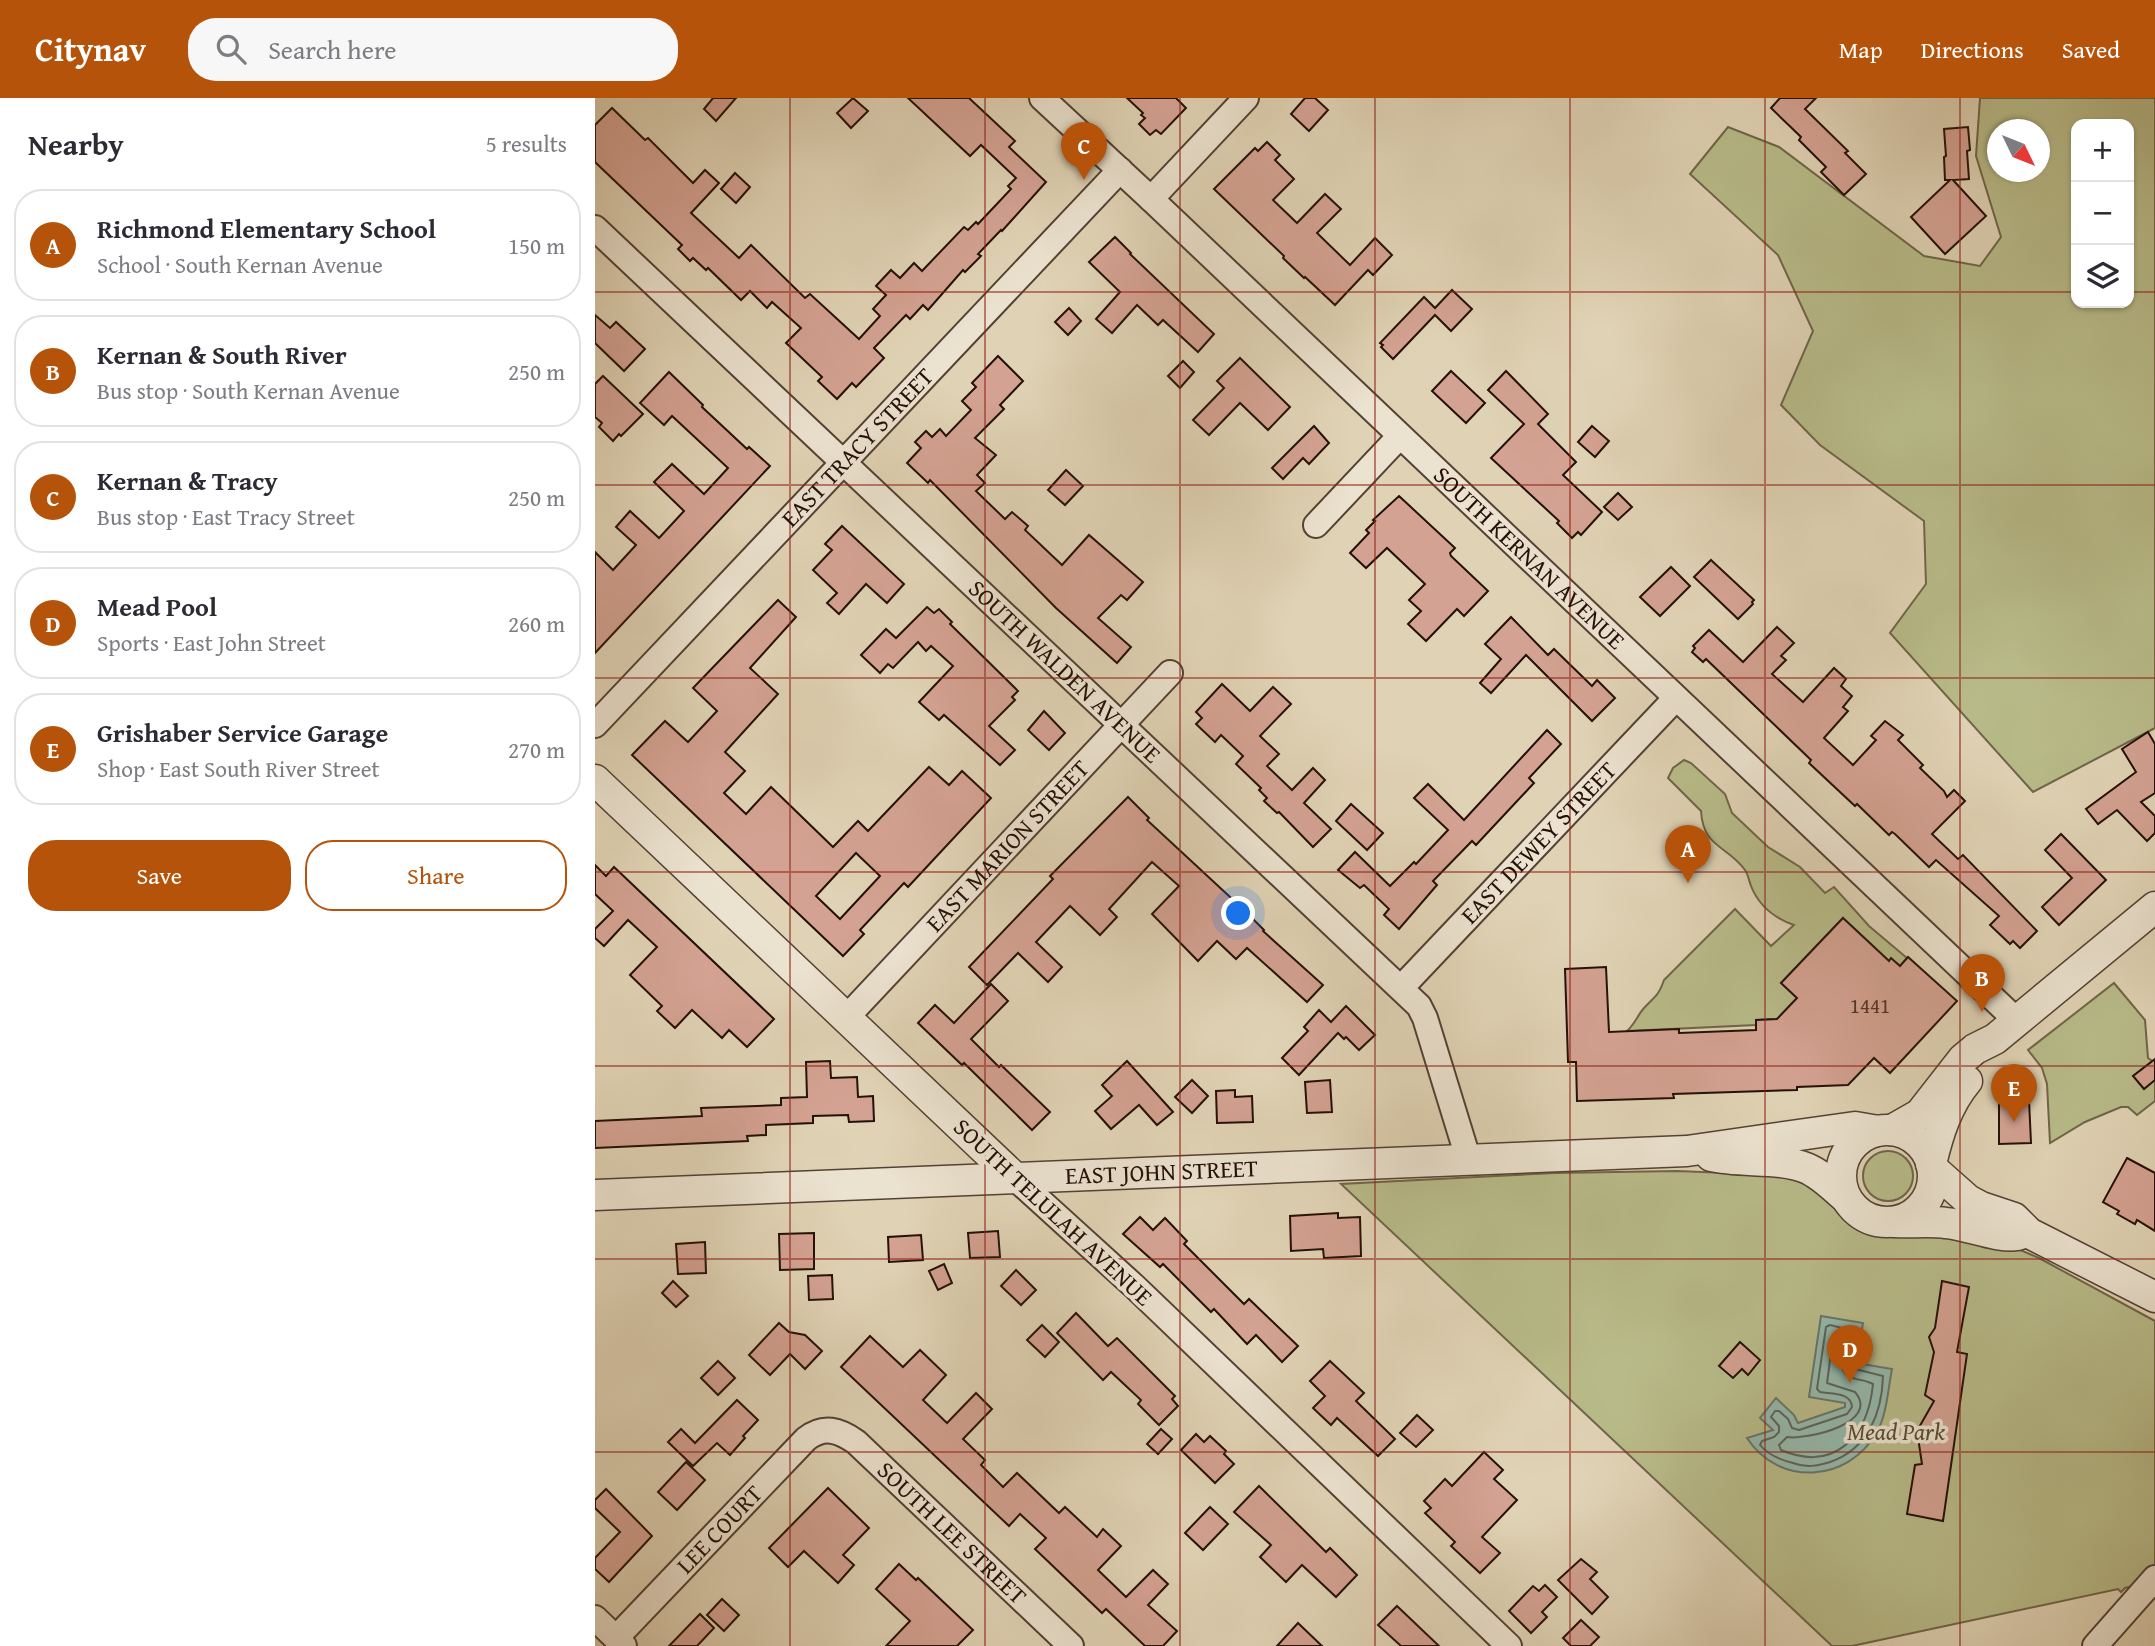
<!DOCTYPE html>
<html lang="en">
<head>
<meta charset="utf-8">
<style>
  :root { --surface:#fff; --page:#f7f7f7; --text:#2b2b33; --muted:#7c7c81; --line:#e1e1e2; --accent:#b45309 }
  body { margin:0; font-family:"Gentium Book Plus",serif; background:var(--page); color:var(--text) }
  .controls { position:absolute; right:21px; top:21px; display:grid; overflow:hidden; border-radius:14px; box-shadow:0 2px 5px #0004 }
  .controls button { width:63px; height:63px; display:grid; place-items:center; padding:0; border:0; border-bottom:2px solid var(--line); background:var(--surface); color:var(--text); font:35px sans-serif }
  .compass { position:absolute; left:1392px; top:21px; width:63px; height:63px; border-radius:50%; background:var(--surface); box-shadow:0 2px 5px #0004; rotate:133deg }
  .you { position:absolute; left:644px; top:816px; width:24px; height:24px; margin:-18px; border:5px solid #fff; border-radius:50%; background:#1a73e8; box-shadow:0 0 0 10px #1a73e833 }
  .badge { display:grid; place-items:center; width:46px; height:46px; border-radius:50%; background:var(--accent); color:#fff; font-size:23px; font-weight:700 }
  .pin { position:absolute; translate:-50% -58px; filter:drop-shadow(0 2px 4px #0008) }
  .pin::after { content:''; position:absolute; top:37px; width:24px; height:21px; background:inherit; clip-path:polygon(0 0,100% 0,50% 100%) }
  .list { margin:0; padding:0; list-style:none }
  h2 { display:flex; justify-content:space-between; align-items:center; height:91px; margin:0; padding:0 28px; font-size:30px }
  h2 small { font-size:23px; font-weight:400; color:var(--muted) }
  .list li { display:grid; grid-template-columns:46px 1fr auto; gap:21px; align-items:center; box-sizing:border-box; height:112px; margin:0 14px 14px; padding:0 14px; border:2px solid var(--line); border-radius:28px }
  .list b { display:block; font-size:26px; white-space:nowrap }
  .list p { margin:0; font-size:23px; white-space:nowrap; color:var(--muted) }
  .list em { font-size:23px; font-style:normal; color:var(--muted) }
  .actions { display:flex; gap:14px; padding:21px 28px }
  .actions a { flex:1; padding:16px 0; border:2px solid var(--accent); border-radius:28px; text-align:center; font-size:24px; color:var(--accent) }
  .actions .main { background:var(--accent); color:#fff }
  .icon { flex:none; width:38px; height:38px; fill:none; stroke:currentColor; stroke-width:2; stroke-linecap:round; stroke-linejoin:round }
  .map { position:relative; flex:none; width:1560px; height:1548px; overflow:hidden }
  header { display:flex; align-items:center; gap:42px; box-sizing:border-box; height:98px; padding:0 35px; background:var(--accent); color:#fff }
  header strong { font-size:33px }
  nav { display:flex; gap:38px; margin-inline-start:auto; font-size:24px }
  .search { width:490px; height:63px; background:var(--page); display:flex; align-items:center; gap:18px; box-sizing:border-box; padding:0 24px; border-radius:28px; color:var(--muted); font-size:26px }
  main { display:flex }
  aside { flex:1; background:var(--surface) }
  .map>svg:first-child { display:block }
</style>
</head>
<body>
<header>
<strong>Citynav</strong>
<div class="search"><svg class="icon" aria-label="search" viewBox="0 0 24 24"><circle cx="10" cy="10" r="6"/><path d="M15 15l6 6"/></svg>Search here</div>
<nav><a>Map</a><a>Directions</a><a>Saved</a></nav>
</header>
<main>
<aside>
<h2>Nearby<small>5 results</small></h2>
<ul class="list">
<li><span class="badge">A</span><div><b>Richmond Elementary School</b><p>School · South Kernan Avenue</p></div><em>150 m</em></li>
<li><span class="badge">B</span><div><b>Kernan &amp; South River</b><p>Bus stop · South Kernan Avenue</p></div><em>250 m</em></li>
<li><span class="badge">C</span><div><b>Kernan &amp; Tracy</b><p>Bus stop · East Tracy Street</p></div><em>250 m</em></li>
<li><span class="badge">D</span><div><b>Mead Pool</b><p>Sports · East John Street</p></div><em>260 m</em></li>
<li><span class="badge">E</span><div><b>Grishaber Service Garage</b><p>Shop · East South River Street</p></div><em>270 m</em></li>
</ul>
<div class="actions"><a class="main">Save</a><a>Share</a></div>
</aside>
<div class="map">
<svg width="1560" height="1548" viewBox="0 0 1560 1548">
  <rect width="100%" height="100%" fill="#e0d3b5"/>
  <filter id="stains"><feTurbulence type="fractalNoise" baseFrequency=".00286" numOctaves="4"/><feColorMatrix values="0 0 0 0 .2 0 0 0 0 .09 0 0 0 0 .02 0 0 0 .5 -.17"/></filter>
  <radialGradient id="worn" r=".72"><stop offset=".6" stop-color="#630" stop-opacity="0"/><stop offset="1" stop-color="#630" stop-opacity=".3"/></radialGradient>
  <!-- green -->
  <g fill="#b8bb89" stroke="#6e6648" stroke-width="2" fill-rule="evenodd">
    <path d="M1385,0H1560V630L1438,694L1295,535L1331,486L1329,423L1225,347L1186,307L1218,233L1183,157L1095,76L1133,29L1184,49L1329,158L1385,168L1406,139L1381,58ZM1481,26H1534V205H1481ZM1402,32H1444V74H1402Z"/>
    <path d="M1089,662L1096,665L1130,696L1137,715L1173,749L1205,769L1230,795L1239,789L1274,828L1312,860L1305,868L1296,861L1294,863L1248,820L1186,885L1202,900L1182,921L1162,922L1161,927L1032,933C1040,926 1042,918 1049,910C1060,898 1063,899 1069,882L1140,811L1176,848L1199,827C1179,820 1164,808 1156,788C1154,783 1153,776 1150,772C1132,747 1108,750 1106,713L1073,680L1078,670Z"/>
    <path d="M1519,885L1550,922L1553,960L1560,965V1003L1542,1017L1533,1009H1526L1490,1024L1455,1045L1452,986L1447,970L1433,952Z"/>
    <circle cx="1293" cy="1078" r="25"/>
    <path d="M1082,1073L1183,1077L1210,1081L1235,1099L1253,1121L1276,1132L1409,1145L1444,1160L1560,1223V1483L1530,1490L1526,1494L1523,1491L1257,1548H1237L746,1086L960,1075Z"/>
  </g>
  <!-- water -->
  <path fill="#94b8ab" stroke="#67756a" stroke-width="2" d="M1226,1218L1268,1225L1261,1265L1297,1271C1293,1291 1292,1316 1282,1334C1253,1385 1184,1389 1152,1340L1178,1332L1165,1320L1181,1300L1199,1317L1203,1325L1250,1309V1305L1214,1299Z"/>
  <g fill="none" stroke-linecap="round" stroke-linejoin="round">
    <!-- shore -->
    <g stroke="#5c645a" stroke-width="2">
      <path d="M1235,1227L1259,1233L1254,1263L1256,1270L1288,1278C1287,1315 1273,1351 1235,1364C1222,1368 1211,1370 1198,1365C1186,1362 1173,1357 1165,1347L1167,1343L1179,1339L1184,1334V1328L1176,1319L1180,1313H1184L1193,1321L1197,1330L1204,1332L1252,1316L1257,1309C1256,1294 1237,1296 1225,1294L1222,1291L1231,1229Z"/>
      <path d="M1241,1237L1249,1240C1247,1256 1239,1276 1261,1281C1267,1282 1272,1283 1278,1286C1273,1338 1240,1375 1186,1352L1184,1347L1192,1339C1212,1342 1286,1325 1260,1294L1232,1285L1238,1240Z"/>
    </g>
  </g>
  <!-- building -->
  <g fill="#d4a292" stroke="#241008" stroke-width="2" fill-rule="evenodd">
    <path d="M118,0H141L121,23L109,11Z"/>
    <path d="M258,0L273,13L256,30L242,15Z"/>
    <path d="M313,0H374L420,43L414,49L451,84L407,133L406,132L383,156L386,158L370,174L368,172L333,212L328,207L315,221L311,217L279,250L289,260L261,289L257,285L242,301L223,283L227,279L191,245L206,230L177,204L172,210L155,193L146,202L113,170L111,172L98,160L95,163L83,151L87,147L0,64V27L17,10L50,42L53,40L98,85L110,72L124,85L96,115L144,160L156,147L210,200L215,196L264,241L285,218L278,211L291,197L281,188L296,172L305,180L319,165L327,173L369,129L373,132L381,124L383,126L416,91L413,88L421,80L386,47L375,58Z"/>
    <path d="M532,0H581L591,10L566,36L561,32L555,37L544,26L550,20L546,17L548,15Z"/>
    <path d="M710,0H720L733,12L714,33L696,16Z"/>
    <path d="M1185,0H1221L1210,11L1253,53L1250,55L1271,76L1249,97L1226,74L1231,69L1204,42L1206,39L1176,10Z"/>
    <path d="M1373,29L1375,52L1372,53L1374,81L1358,82L1391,118L1350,156L1316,119L1355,82H1350L1349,59L1351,58L1349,31Z"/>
    <path d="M672,44L685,57L680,62L699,81L678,102L702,125L730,96L746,111L722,135L755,167L780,140L797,157L778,177L773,172L740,207L710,179L709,180L688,160L689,158L619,91L660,50L663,53Z"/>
    <path d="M140,75L155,89L141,105L126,91Z"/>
    <path d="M520,139L536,155L535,156L619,236L603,254L568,222L563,227L542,207L517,235L501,221L525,194L494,164Z"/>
    <path d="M857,192L877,211L856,233L840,217L798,261L786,249L788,247L785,245L829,199L840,210Z"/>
    <path d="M474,210L486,223L473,237L460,224Z"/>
    <path d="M0,217L15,230L21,224L50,251L29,273L0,245Z"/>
    <path d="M403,258L428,283L405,307L409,311L380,340L401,357L382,377L390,385L381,393L410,421L417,414L433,428L430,432L467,467L494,437L548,484L532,502L526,497L503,520L536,549L522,565L461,510L335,382L333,385L312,365L326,350L320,344L331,333L337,339L345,331L351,338L376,312L367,303L381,289L377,285Z"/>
    <path d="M645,260L695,309L673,332L645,305L614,337L598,322L629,290L622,283Z"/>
    <path d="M588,263L599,274L585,290L573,278Z"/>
    <path d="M856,273L890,305L871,325L837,293Z"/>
    <path d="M911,273L953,316L943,326L981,364L968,377L1007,414L986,437L983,434L977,440L962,425L964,423L896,360L929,326L893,292Z"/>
    <path d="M74,274L108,307L107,309L152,351L154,349L175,368L0,555V454L18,472L41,447L21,429L35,413L64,440L89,413L59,384L77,366L109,396L133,370L77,318L69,327L45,305Z"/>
    <path d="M8,278L48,316L26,338L24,336L18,343L4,329L7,325L0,319V286Z"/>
    <path d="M719,328L734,345L714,366L708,360L688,381L677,370Z"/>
    <path d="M997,328L1014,343L1000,359L983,344Z"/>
    <path d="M471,372L488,388L470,407L453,392Z"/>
    <path d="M1023,395L1037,409L1023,422L1009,409Z"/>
    <path d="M804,398L860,450L855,455L856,458L893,493L869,518L862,511L831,543L813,526L826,513L814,502L830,486L792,450L771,470L755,455L774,435L771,432L780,423L778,422Z"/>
    <path d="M247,428L309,486L292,505L271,486L244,516L232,505L242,495L218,472L237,452L230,446Z"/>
    <path d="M1116,462L1159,502L1157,504L1158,506L1143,521L1099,479Z"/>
    <path d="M1076,469L1095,488L1065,518L1045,499Z"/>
    <path d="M183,502L201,519L155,570L183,596L130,654L150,673L129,695L151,716L176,689L238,749L263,723L273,733L334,669L354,687L367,673L396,700L313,789L309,785L265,832L269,836L248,858L37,657L70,623L93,644L122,613L98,590ZM261,755L285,778L245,821L221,798Z"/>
    <path d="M332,509L339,515L344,511L357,524L355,526L423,593L417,599L420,602L394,628L420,652L405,667L349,617L344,622L324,604L358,568L336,548L331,553L323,544L298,570L293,566L285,575L266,557L291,531L301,540Z"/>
    <path d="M916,519L953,557L959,551L997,588L1002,582L1020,600L997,623L931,557L896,595L885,585L906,561L890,546Z"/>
    <path d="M1182,529L1199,545L1186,558L1191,562L1177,576L1208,604L1239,570L1251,581L1246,588L1257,598L1248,609L1253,613L1229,640L1258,667L1281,642L1276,638L1290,623L1308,637L1303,642L1328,667L1325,670L1349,693L1352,699L1359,692L1370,703L1337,736L1363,761L1368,757L1442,833L1425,850L1418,843L1415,846L1395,827L1404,818L1341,762L1334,769L1300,736L1297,734L1294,737L1262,706L1260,708L1214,665L1216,662L1111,561L1108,564L1097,554L1100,550L1098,548L1114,532L1148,564Z"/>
    <path d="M627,586L655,613L678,589L696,606L665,638L684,656L672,668L697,692L718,670L730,682L709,705L736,731L718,749L684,714L682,715L669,703L672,700L664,692L666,690L641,666L648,658L626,637L620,644L601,626L607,620L601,614Z"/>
    <path d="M449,613L470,635L454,652L433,632Z"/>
    <path d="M952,632L966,646L934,680L939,685L881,747L877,743L838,783L842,787L804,831L789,817L794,811L769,787L765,790L743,772L760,754L795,788L819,764L821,766L853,732L819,700L833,686L869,722Z"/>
    <path d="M1553,634L1560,646V695L1546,704L1560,718V735L1552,743L1522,712L1503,726L1491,711L1541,674L1527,651Z"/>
    <path d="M533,699L554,720L552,722L648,811L669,832L668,833L728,887L712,904L652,850L641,861L622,843L603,863L557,816L584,788L557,764L514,811L522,819L505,837L475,808L441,844L467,869L453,884L423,855L392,887L374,869L458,781L455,778Z"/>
    <path d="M756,706L788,735L772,752L741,723Z"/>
    <path d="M1466,736L1511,782L1464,827L1447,809L1477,780L1450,752Z"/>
    <path d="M0,767L11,778L19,769L179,921L152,949L134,932L127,940L97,912L80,930L62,913L67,908L35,877L62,849L33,822L9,848L0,840V831L18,813L0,796Z"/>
    <path d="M1248,820L1294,863L1296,860L1305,868L1313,859L1362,903L1295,975L1279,960L1253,987L1202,989V992L1078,996L1079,1000L982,1003L981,964H973L970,871L1011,869L1014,934L1084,931V935L1161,932V922L1182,921L1202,900L1186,885Z"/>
    <path d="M396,886L413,903L376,941L404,969L406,967L455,1014L437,1032L369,965L367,967L323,925L340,907L359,925Z"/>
    <path d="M751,908L780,937L764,952L751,939L749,941L743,935L704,977L687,960L713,933L709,929L724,912L736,924Z"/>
    <path d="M1560,961V982L1549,991L1538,978Z"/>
    <path d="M235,963L236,980L262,979L263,999L278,998L279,1023L254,1024L253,1017L218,1018V1025L171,1027V1037L152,1038L153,1043L0,1050V1023L107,1018L106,1010L186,1007V1000L212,999L211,964Z"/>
    <path d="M532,963L578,1014L562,1027L544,1007L516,1031L500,1013L517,998L507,987Z"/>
    <path d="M597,982L613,998L597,1015L580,999Z"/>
    <path d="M735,982L737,1014L712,1015L710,984Z"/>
    <path d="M640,992V999L657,998L658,1024L622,1025L621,993Z"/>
    <path d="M1434,1002L1436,1045L1404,1046V1003Z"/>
    <path d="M1532,1060L1560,1075V1133L1542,1122L1540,1126L1522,1116L1524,1113L1508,1104Z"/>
    <path d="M743,1115V1120L765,1119L766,1158L729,1160L728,1151L696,1153L695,1118Z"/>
    <path d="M545,1119L558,1132L570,1120L592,1143L589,1146L649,1206L654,1201L703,1248L687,1264L661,1237L652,1246L619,1211L616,1214L568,1166L565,1169L528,1136Z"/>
    <path d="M403,1133L405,1159L375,1160L373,1135Z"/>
    <path d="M219,1135V1171L185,1172L184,1136Z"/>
    <path d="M326,1137L328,1162L294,1164L293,1139Z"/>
    <path d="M110,1144L111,1175L83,1176L81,1146Z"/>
    <path d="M349,1166L357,1185L343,1192L334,1173Z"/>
    <path d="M421,1172L441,1192L426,1207L406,1188Z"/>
    <path d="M237,1177L238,1201L214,1202L213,1178Z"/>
    <path d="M78,1183L93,1198L81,1209L67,1195Z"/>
    <path d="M1347,1183L1374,1189L1362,1254L1372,1256L1348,1423L1312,1416L1320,1367L1327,1366L1322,1333L1339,1303L1330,1297L1339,1254L1334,1239L1340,1230Z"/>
    <path d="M481,1215L513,1248L522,1240L580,1298L577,1301L583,1308L564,1327L543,1306L546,1302L516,1274L508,1282L462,1235Z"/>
    <path d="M184,1225L194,1234L210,1237L227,1253L210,1271L195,1256L175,1277L154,1257Z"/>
    <path d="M447,1227L464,1244L450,1259L432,1242Z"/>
    <path d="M275,1238L308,1269L325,1252L351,1277L328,1302L352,1325L381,1295L397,1311L368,1341L390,1362L386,1367L408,1389L422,1375L464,1415L470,1409L502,1439L508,1431L526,1448L503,1472L531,1499L558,1472L573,1486L553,1507L582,1533L568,1548H550L511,1511L507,1515L440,1451L451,1440L425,1416L414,1428L246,1269Z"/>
    <path d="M1145,1244L1165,1262L1153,1277L1147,1271L1138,1280L1124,1268Z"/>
    <path d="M123,1263L140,1280L123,1297L106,1280Z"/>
    <path d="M735,1263L769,1295L761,1303L800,1341L783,1358L742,1320L736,1327L718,1310L730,1298L715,1283Z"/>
    <path d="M142,1302L163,1322L148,1338L150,1340L135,1357L122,1345L98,1368L73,1344L86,1331L100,1345Z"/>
    <path d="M822,1317L838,1332L821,1349L805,1335Z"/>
    <path d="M566,1331L577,1341L563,1356L552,1346Z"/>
    <path d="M601,1336L609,1344L615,1338L631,1353L629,1356L639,1366L620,1385L586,1352Z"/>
    <path d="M889,1354L908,1372L899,1381L922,1402L887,1439L905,1455L885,1475L856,1448L860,1444L830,1415L836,1410L829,1403L850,1381L857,1388Z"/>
    <path d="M91,1364L110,1382L82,1412L63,1394Z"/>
    <path d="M664,1388L731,1454L735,1450L762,1477L741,1499L707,1467L691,1484L665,1459L676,1447L639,1414Z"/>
    <path d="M233,1390L274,1430L248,1457L259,1467L243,1485L209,1453L193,1469L174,1450Z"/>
    <path d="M11,1391L57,1438L14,1484L0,1471V1460L25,1434L0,1410V1402Z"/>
    <path d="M615,1409L633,1426L608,1452L590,1435Z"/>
    <path d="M986,1461L1002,1474L995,1481L1013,1499L997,1516L963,1482Z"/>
    <path d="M304,1466L321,1482L323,1480L378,1532L362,1548H291L315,1523L281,1491Z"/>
    <path d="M950,1487L962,1499L947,1514L952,1519L936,1535L914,1513L938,1488L944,1493Z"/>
    <path d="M127,1501L144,1517L129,1533L112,1517Z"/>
    <path d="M802,1508L844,1548H806L783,1527Z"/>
    <path d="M105,1516L119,1530L102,1548H74Z"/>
    <path d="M986,1522L1004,1539L995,1548H976L968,1540Z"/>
    <path d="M703,1525L727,1548H682Z"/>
  </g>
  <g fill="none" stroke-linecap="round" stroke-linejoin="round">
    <defs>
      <g id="minor">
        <path id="s1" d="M447,0L556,101L1422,923"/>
        <path d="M556,101L651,0"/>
        <path id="s2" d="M0,130L824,908L830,920L873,1060"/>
        <path d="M721,427L804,339"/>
        <path id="s3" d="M0,627L525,72"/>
        <path id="s4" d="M806,890L1081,600"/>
        <path id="s5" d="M251,920L575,575"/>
        <path d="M420,1080L540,1189L914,1548"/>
        <path d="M0,1520L29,1548"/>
        <path id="s6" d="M21,1540L211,1341C229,1327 244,1332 261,1344L476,1548"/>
        <path d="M1500,1548L1560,1480"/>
      </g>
      <g id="tertiary">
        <path d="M0,682L420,1080"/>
        <circle cx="1292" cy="1078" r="46"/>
        <path d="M1297,1032L1325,1016L1368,961L1380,951L1400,941L1560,809"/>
        <path d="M1116,1058C1145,1065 1185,1059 1211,1070C1226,1076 1238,1089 1251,1100"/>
        <path d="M1336,1066C1343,1036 1352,1007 1372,983"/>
        <path d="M1338,1071L1373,1102L1386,1109L1419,1120L1434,1135L1560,1199"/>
        <path id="s7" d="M0,1097L1092,1053L1260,1029L1283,1033"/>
        <path d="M1300,1124C1316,1125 1334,1123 1351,1125C1374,1127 1401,1140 1423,1137"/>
      </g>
    </defs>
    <!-- minor casing -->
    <use href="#minor" stroke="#534133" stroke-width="28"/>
    <!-- tertiary casing -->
    <use href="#tertiary" stroke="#534133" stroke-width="33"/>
    <!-- minor -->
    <use href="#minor" stroke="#ebe2cf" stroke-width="24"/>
    <!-- tertiary -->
    <use href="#tertiary" stroke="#ebe2cf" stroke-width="30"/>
  </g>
  <!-- grid -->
  <path fill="none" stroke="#8f2418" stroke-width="2" stroke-opacity="0.55" d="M195,0V1548M390,0V1548M585,0V1548M780,0V1548M975,0V1548M1170,0V1548M1365,0V1548M0,194H1481M1534,194H1560M0,387H1560M0,580H1560M0,774H1560M0,968H1560M0,1161H1560M0,1354H1560"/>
  <g text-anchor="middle" stroke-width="7" stroke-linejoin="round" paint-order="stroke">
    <!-- number labels -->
    <g font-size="21" fill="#50342a">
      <text x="1275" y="915">1441</text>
    </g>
    <!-- street labels -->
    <g font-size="24" fill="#241008" stroke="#ebe2cf">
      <text dy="8" stroke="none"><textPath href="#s3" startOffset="382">EAST TRACY STREET</textPath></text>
      <text dy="8" stroke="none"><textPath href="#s1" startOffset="670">SOUTH KERNAN AVENUE</textPath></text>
      <text dy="8" stroke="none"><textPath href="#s2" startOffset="646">SOUTH WALDEN AVENUE</textPath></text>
      <text dy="8" stroke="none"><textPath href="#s4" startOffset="200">EAST DEWEY STREET</textPath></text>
      <text dy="8" stroke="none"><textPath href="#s5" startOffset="236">EAST MARION STREET</textPath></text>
      <text dy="8" stroke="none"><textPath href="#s7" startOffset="567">EAST JOHN STREET</textPath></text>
      <text transform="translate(458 1114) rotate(43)" y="8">SOUTH TELULAH AVENUE</text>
      <text dy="8" stroke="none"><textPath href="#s6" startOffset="150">LEE COURT</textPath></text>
      <text dy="8" stroke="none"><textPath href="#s6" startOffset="462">SOUTH LEE STREET</textPath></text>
    </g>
    <!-- park labels -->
    <g font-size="24" font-style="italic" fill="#584c35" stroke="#ebe2cf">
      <text x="1301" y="1342">Mead Park</text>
    </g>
  </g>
  <rect width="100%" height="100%" filter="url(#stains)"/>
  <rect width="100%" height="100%" fill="url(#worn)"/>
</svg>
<div class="controls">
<button>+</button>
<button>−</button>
<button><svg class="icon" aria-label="layers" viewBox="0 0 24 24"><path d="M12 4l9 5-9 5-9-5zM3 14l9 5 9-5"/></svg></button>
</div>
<svg class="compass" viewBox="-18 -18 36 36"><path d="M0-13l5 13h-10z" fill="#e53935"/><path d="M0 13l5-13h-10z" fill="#7c7c81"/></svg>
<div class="you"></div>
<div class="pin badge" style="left:1093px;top:785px">A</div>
<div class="pin badge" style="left:1387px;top:914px">B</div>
<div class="pin badge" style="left:489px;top:82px">C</div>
<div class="pin badge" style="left:1255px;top:1285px">D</div>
<div class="pin badge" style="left:1419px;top:1024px">E</div>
</div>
</main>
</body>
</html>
